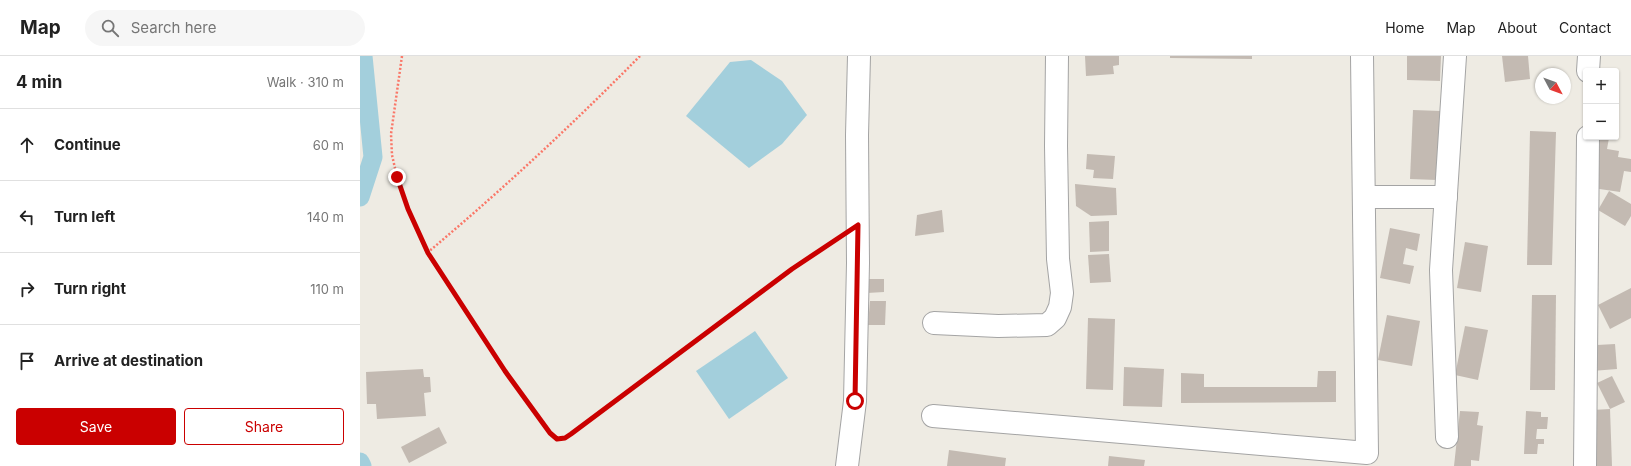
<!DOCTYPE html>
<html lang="en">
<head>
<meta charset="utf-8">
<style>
  :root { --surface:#fff; --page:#f6f6f6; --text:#222; --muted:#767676; --line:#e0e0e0; --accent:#ca0000 }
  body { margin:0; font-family:Inter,sans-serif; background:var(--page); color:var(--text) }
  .controls { position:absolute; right:12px; top:12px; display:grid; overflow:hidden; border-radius:4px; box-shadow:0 1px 3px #0004 }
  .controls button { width:36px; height:36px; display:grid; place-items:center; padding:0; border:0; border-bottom:1px solid var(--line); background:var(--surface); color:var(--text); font:20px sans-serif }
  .compass { position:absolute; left:1175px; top:12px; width:36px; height:36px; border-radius:50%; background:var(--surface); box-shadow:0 1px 3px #0004; rotate:131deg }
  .stop { position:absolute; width:12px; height:12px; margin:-9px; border:3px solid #ca0000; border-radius:50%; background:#fff }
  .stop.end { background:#ca0000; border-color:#fff; box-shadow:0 1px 4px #0008 }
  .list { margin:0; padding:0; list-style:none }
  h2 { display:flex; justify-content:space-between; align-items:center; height:52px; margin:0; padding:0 16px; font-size:17px }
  h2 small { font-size:13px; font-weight:400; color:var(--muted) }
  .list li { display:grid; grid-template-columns:26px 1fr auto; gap:12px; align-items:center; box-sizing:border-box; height:72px; padding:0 16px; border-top:1px solid var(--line) }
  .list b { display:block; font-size:15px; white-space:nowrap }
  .list em { font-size:13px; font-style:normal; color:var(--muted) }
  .actions { display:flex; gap:8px; padding:12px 16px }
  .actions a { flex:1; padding:9px 0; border:1px solid var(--accent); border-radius:4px; text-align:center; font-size:14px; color:var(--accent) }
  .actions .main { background:var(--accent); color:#fff }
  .icon { flex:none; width:22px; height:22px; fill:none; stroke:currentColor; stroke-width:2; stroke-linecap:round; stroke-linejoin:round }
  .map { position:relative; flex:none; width:1271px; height:410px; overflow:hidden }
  header { display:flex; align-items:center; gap:24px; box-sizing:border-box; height:56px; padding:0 20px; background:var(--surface); border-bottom:1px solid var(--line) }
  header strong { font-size:19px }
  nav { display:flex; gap:22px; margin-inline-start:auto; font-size:14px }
  .search { width:280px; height:36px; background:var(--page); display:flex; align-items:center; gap:10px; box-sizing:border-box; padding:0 14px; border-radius:22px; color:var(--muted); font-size:15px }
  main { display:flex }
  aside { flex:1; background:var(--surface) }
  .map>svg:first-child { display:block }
</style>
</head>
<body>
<header>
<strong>Map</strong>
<div class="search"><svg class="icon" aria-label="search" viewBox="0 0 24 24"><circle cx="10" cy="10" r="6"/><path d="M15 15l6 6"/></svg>Search here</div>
<nav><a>Home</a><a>Map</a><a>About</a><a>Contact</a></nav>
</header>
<main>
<aside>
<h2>4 min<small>Walk · 310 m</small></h2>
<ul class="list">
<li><svg class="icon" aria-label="ahead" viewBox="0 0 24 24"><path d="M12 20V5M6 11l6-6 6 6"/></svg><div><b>Continue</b></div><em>60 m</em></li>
<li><svg class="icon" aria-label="left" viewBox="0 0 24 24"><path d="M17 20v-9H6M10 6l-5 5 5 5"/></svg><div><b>Turn left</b></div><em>140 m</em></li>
<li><svg class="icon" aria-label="right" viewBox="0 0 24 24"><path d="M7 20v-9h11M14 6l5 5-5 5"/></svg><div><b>Turn right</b></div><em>110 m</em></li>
<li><svg class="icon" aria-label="arrive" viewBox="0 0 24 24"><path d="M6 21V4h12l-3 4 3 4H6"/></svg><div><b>Arrive at destination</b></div></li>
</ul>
<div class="actions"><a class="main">Save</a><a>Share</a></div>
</aside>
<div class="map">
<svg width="1271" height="410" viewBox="0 0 1271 410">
  <rect width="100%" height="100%" fill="#eeebe3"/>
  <!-- water -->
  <g fill="#a3cfdc">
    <path d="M391,4L422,25L447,59L422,88L389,112L326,60L370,6Z"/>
    <path d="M395,275L428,322L369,363L336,315Z"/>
  </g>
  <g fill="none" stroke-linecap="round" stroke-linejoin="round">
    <!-- canal -->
    <g stroke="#a3cfdc" stroke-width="19">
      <path d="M0,141L13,101L3,0"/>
      <path d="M0,406L2,410"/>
    </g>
  </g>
  <!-- building -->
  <g fill="#c3bab2">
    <path d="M725,0H759V9L753,10L754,18L726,20Z"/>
    <path d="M810,0H892V3L810,2Z"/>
    <path d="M1047,0H1081L1080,25L1047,24Z"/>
    <path d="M1142,0H1168L1170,23L1145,26Z"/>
    <path d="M1053,54L1081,55L1077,124L1050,123Z"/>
    <path d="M1170,75L1196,76L1192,209H1167Z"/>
    <path d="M1234,81L1249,82L1247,93L1259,95L1258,101L1271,103V116L1264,115L1260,136L1226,131Z"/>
    <path d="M727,98L755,100L753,123L733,122L734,114L726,113Z"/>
    <path d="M715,128L756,132L757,159L731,160L716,150Z"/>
    <path d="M1249,135L1271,148V160L1265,170L1238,154Z"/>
    <path d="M582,154L584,176L555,180L557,159Z"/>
    <path d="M749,165V195L730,196L729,166Z"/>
    <path d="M1030,172L1060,178L1057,195L1046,192L1043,208L1054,210L1050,228L1020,222Z"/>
    <path d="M1105,186L1128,190L1121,236L1097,232Z"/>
    <path d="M749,198L751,226L730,227L728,199Z"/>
    <path d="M507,223H524V236L507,237Z"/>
    <path d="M1271,232V262L1250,273L1238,249Z"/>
    <path d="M1172,239H1196L1195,334H1170Z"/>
    <path d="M510,245H526L525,269H508Z"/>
    <path d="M1027,259L1060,265L1052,310L1018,304Z"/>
    <path d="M728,262L755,263L753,334L726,333Z"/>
    <path d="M1105,270L1128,274L1118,324L1095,319Z"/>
    <path d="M1255,288L1257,313L1232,315L1237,289Z"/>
    <path d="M764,311L804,313L802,351L763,350Z"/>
    <path d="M63,313L64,321H70L71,336L64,337L66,360L17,363L16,348H7L6,316Z"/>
    <path d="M958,315H976V346L821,347V317L844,318V331H957Z"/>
    <path d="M1252,320L1265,346L1250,353L1237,327Z"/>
    <path d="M1250,353L1252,410H1235L1232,354Z"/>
    <path d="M1100,355L1119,356L1117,369L1123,370L1119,405L1111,404V410H1094Z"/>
    <path d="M1166,355L1181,356V361H1188L1187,373H1177L1176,383H1184V388H1178L1177,398H1164Z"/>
    <path d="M79,371L87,387L49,407L41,391Z"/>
    <path d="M589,394L646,402L645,410H587Z"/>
    <path d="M749,400L785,404L784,410H748Z"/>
  </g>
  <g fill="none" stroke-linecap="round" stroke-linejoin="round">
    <defs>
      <g id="minor">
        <path d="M1228,15L1229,0"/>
        <path d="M1004,141H1086"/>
        <path d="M574,267L638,270L687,269L695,262L700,251L702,237L698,203L696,90L697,0"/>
        <path d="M573,360L1007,397L1002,0"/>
        <path d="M1087,381L1081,214L1095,0"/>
        <path d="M487,410L495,345L498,207L497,79L499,0"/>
        <path d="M1225,410L1228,81"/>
      </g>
    </defs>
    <!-- minor casing -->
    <use href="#minor" stroke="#a4a4a4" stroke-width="24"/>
    <!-- path -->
    <g stroke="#fa7768" stroke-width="2.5" stroke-dasharray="2 2" stroke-linecap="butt">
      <path d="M42,0L31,78L32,99L37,121L48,153L67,197"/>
      <path d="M280,0C212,69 141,135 67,197L145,315L190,377L197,383L205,382L211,378L432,213L478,182"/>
    </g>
    <!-- minor -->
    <use href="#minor" stroke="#fff" stroke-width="22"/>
  </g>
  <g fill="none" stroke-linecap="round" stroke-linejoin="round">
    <!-- route -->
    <path stroke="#ca0000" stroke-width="5" d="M37,121L48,153L68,197L145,315L190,377L197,383L205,382L211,378L432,213L498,169L495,345"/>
  </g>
</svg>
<div class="controls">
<button>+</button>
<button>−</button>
</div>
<svg class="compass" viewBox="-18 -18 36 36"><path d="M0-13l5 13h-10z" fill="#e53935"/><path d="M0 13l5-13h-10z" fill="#767676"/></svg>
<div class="stop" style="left:495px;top:345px"></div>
<div class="stop end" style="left:37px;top:121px"></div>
</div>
</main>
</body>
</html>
